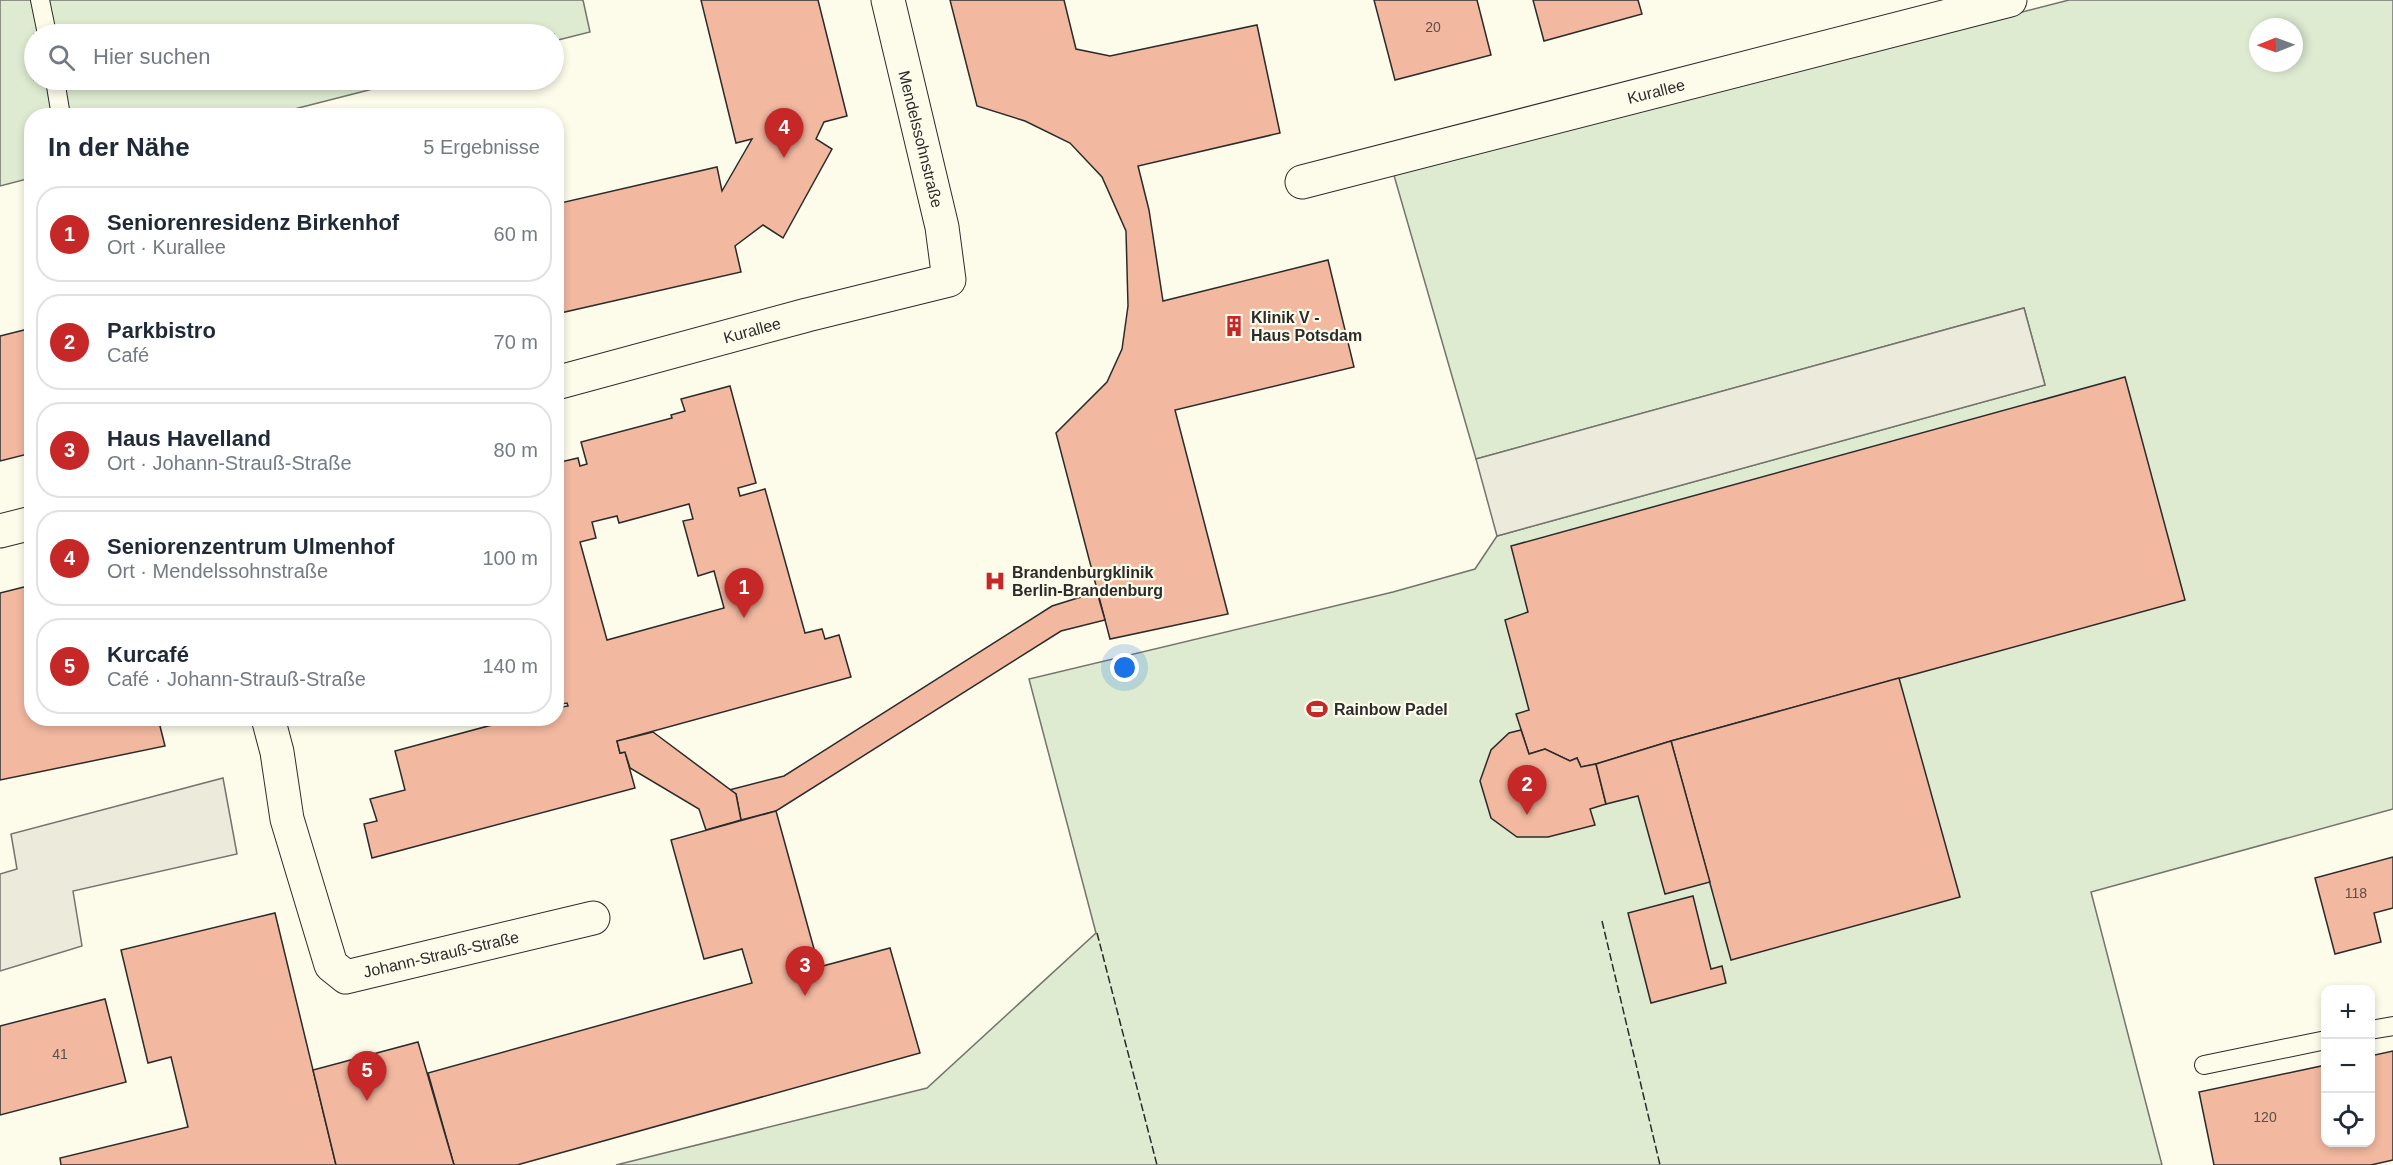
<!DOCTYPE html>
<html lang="de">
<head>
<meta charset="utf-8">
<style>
  :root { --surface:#fff; --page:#f2f2f3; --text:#1f2937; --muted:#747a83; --line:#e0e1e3; --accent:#c62828 }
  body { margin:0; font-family:Helvetica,sans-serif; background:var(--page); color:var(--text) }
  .controls { position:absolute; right:18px; bottom:18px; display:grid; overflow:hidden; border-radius:12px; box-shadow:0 3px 9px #0003 }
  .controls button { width:54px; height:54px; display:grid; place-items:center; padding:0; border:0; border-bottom:2px solid var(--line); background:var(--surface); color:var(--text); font:30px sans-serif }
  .compass { position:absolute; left:2249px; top:18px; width:54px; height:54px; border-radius:50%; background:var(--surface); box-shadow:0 3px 9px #0003; rotate:269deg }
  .you { position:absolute; left:1125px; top:668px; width:21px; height:21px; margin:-15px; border:4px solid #fff; border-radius:50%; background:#1a73e8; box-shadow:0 0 0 9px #1a73e833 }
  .badge { display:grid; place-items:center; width:39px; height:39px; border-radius:50%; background:var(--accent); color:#fff; font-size:20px; font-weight:700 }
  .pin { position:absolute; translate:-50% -50px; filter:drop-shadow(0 2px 3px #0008) }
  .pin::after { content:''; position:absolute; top:32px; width:21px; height:18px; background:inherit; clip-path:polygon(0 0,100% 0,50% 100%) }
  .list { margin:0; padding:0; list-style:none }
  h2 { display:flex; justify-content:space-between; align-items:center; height:78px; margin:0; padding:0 24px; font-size:26px }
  h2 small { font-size:20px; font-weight:400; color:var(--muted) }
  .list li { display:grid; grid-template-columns:39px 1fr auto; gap:18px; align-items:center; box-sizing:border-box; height:96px; margin:0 12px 12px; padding:0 12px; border:2px solid var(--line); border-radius:24px }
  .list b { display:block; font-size:22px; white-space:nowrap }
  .list p { margin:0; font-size:20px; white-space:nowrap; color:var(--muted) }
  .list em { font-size:20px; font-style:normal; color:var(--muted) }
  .icon { flex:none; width:33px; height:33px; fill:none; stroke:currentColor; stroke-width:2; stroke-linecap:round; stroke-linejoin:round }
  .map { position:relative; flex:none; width:2393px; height:1165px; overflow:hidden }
  .search { position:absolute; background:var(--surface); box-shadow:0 3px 9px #0003; left:24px; top:24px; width:540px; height:66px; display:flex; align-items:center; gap:15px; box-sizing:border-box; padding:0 21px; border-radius:33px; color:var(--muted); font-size:22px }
  .panel { position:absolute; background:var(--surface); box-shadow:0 3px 9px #0003; left:24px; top:108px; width:540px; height:618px; border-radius:24px }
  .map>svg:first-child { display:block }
</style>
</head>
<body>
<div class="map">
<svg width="2393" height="1165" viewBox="0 0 2393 1165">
  <rect width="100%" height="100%" fill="#fdfbea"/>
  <!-- green -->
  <g fill="#deebd1" stroke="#74746e" stroke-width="1.5" fill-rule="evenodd">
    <path d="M0,0H583L590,32L554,41V34H34V80H408L271,115L32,116L31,178L0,186Z"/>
    <path d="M2069,0H2393V809L2091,892L2162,1165H616L927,1088L1096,933L1029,679L1393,592L1475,569L1497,536L2045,385L2024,308L1476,459L1393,172ZM2258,27H2294V63H2258Z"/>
  </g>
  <!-- parking -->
  <g fill="#eceadb" stroke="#74746e" stroke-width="1.5">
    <path d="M2024,308L2045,385L1497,536L1476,459Z"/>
    <path d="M223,778L237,854L73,891L82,946L0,971V874L17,869L11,834Z"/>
  </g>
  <!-- building -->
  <g fill="#f2b8a0" stroke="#2b2b2b" stroke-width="1.5" fill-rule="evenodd">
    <path d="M701,0H818L847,116L824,122L816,139L832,149L783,238L763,225L735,246L741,272L556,314V204L717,167L722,191L752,139L736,143Z"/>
    <path d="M950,0H1064L1076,49L1110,56L1257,25L1280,133L1138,166L1149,210L1163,301L1328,260L1354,367L1175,410L1228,614L1110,639L1056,433L1107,382L1122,349L1128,306L1126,231L1102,177L1070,143L1025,121L977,106Z"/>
    <path d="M1374,0H1477L1491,55L1395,80Z"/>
    <path d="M1533,0H1638L1642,14L1544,41Z"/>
    <path d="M32,328V453L0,461V336Z"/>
    <path d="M2125,377L2185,600L1671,741L1596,764L1581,767L1577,758L1570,761L1545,749L1529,754L1516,714L1529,710L1505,620L1528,612L1511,546Z"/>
    <path d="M730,386L756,483L738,488L740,496L765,489L805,633L822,629L825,639L839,635L851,677L617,741L620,753L625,752L635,788L372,858L364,824L377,821L370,799L405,790L395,751L518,718H556V708L568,706L567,703L562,704L556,684V463L578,458L580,466L587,464L581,442L672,418L671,415L685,411L681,399ZM689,504L693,519L683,521L698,576L714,571L724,608L607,640L580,542L596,538L592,522L617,516L619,523Z"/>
    <path d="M32,585V718H158L165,746L0,780V593Z"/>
    <path d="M1097,592L1105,620L1061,631L776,811L741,820L736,794L729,790L784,776L1052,606Z"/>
    <path d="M1899,678L1960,897L1731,960L1671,741Z"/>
    <path d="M1521,730L1529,754L1545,749L1570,761L1577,758L1581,767L1596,764L1606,804L1590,809L1595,825L1548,837H1517L1491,818L1480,781L1491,750L1509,733Z"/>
    <path d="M653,732L736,794L741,820L706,830L699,809L630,768L625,752L620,753L617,741Z"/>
    <path d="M1671,741L1710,882L1665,894L1638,796L1606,804L1596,764Z"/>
    <path d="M776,811L819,967L890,948L920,1053L517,1165H454L428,1073L752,983L742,949L704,959L671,840Z"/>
    <path d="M2393,857V908L2374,913L2381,942L2335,954L2315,878Z"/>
    <path d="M1693,896L1711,969L1722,966L1726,983L1651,1003L1628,913Z"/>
    <path d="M275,913L336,1165H61L60,1158L188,1127L171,1057L148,1063L121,950Z"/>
    <path d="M105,999L126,1082L0,1115V1026Z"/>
    <path d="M418,1042L454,1165H336L313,1070Z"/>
    <path d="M2393,1051V1160L2371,1165H2214L2199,1092L2326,1065V1142H2370V1056Z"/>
  </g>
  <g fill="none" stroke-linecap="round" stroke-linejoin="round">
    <defs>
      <g id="lane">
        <path d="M40,0L47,34"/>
        <path d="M55,80L61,116"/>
        <path d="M2370,1030L2393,1026"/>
        <path d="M2204,1065L2326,1040"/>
      </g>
      <g id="street">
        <path d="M1302,182L2010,0"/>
        <path d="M556,383L807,315L949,280L942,227L888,0"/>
        <path d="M0,531L32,523"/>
        <path d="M268,718L277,752L287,819L331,965L346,977L593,918"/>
      </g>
    </defs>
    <!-- lane casing -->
    <use href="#lane" stroke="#2b2b2b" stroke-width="20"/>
    <!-- street casing -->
    <use href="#street" stroke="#2b2b2b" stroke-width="35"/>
    <!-- lane -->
    <use href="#lane" stroke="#fdfbea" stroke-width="18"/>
    <!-- street -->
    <use href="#street" stroke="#fdfbea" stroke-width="33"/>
    <!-- fence -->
    <g stroke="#2b2b2b" stroke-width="1.5" stroke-dasharray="8 3" stroke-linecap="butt">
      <path d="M1602,921L1660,1165"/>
      <path d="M1097,933L1157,1165"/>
    </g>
  </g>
  <!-- icons -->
  <defs>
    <symbol id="building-bare" viewBox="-9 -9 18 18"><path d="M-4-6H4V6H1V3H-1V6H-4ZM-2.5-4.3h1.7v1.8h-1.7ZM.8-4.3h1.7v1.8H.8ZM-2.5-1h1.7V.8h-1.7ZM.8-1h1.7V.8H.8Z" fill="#c62828" stroke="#fdfbea" stroke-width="2.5" paint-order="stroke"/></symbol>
    <symbol id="hospital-bare" viewBox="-9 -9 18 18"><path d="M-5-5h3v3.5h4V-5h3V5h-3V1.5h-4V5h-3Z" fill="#c62828" stroke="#fdfbea" stroke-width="2.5" paint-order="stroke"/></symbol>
    <symbol id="stadium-bare" viewBox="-9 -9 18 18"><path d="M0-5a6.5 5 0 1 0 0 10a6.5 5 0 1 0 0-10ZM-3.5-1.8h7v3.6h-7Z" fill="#c62828" stroke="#fdfbea" stroke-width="2.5" paint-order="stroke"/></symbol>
  </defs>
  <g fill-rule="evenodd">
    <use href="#building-bare" x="1219" y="311" width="30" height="30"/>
    <use href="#hospital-bare" x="980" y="566" width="30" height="30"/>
    <use href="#stadium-bare" x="1302" y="694" width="30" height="30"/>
  </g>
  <g text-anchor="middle" stroke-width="4.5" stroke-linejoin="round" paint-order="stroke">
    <!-- number labels -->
    <g font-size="14" fill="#5d4e48">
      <text x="1433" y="32">20</text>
      <text x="2356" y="898">118</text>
      <text x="60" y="1059">41</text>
      <text x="2265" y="1122">120</text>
    </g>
    <!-- street labels -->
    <g font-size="16" fill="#2b2b2b" stroke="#fdfbea">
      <text transform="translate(1656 91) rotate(-14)" y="6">Kurallee</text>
      <text transform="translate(921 139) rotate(76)" y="6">Mendelssohnstraße</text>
      <text transform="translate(752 330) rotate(-15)" y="6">Kurallee</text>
      <text transform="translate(441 954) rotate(-13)" y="6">Johann-Strauß-Straße</text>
    </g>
    <!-- poi labels -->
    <g font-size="16" font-weight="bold" fill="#2b2b2b" stroke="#fdfbea" text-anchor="start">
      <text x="1251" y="323">Klinik V -<tspan x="1251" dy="18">Haus Potsdam</tspan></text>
      <text x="1012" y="578">Brandenburgklinik<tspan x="1012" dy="18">Berlin-Brandenburg</tspan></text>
      <text x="1334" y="715">Rainbow Padel</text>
    </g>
  </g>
</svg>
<div class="controls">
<button>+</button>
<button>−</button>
<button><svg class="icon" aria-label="locate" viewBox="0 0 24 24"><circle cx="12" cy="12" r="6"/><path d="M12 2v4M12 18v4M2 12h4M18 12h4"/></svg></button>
</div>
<svg class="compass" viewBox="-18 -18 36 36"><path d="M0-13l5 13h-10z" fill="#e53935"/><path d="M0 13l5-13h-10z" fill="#747a83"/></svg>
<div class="you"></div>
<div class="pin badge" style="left:744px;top:618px">1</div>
<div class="pin badge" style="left:1527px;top:815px">2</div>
<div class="pin badge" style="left:805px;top:996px">3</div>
<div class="pin badge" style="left:784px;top:158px">4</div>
<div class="pin badge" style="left:367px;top:1101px">5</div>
<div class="search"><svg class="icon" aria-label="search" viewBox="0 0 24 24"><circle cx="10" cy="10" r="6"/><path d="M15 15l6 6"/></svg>Hier suchen</div>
<section class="panel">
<h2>In der Nähe<small>5 Ergebnisse</small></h2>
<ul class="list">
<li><span class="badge">1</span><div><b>Seniorenresidenz Birkenhof</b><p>Ort · Kurallee</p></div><em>60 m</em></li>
<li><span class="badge">2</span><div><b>Parkbistro</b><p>Café</p></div><em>70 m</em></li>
<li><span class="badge">3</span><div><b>Haus Havelland</b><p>Ort · Johann-Strauß-Straße</p></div><em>80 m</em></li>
<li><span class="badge">4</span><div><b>Seniorenzentrum Ulmenhof</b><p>Ort · Mendelssohnstraße</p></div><em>100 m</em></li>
<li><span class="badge">5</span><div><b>Kurcafé</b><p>Café · Johann-Strauß-Straße</p></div><em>140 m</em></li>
</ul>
</section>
</div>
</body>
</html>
